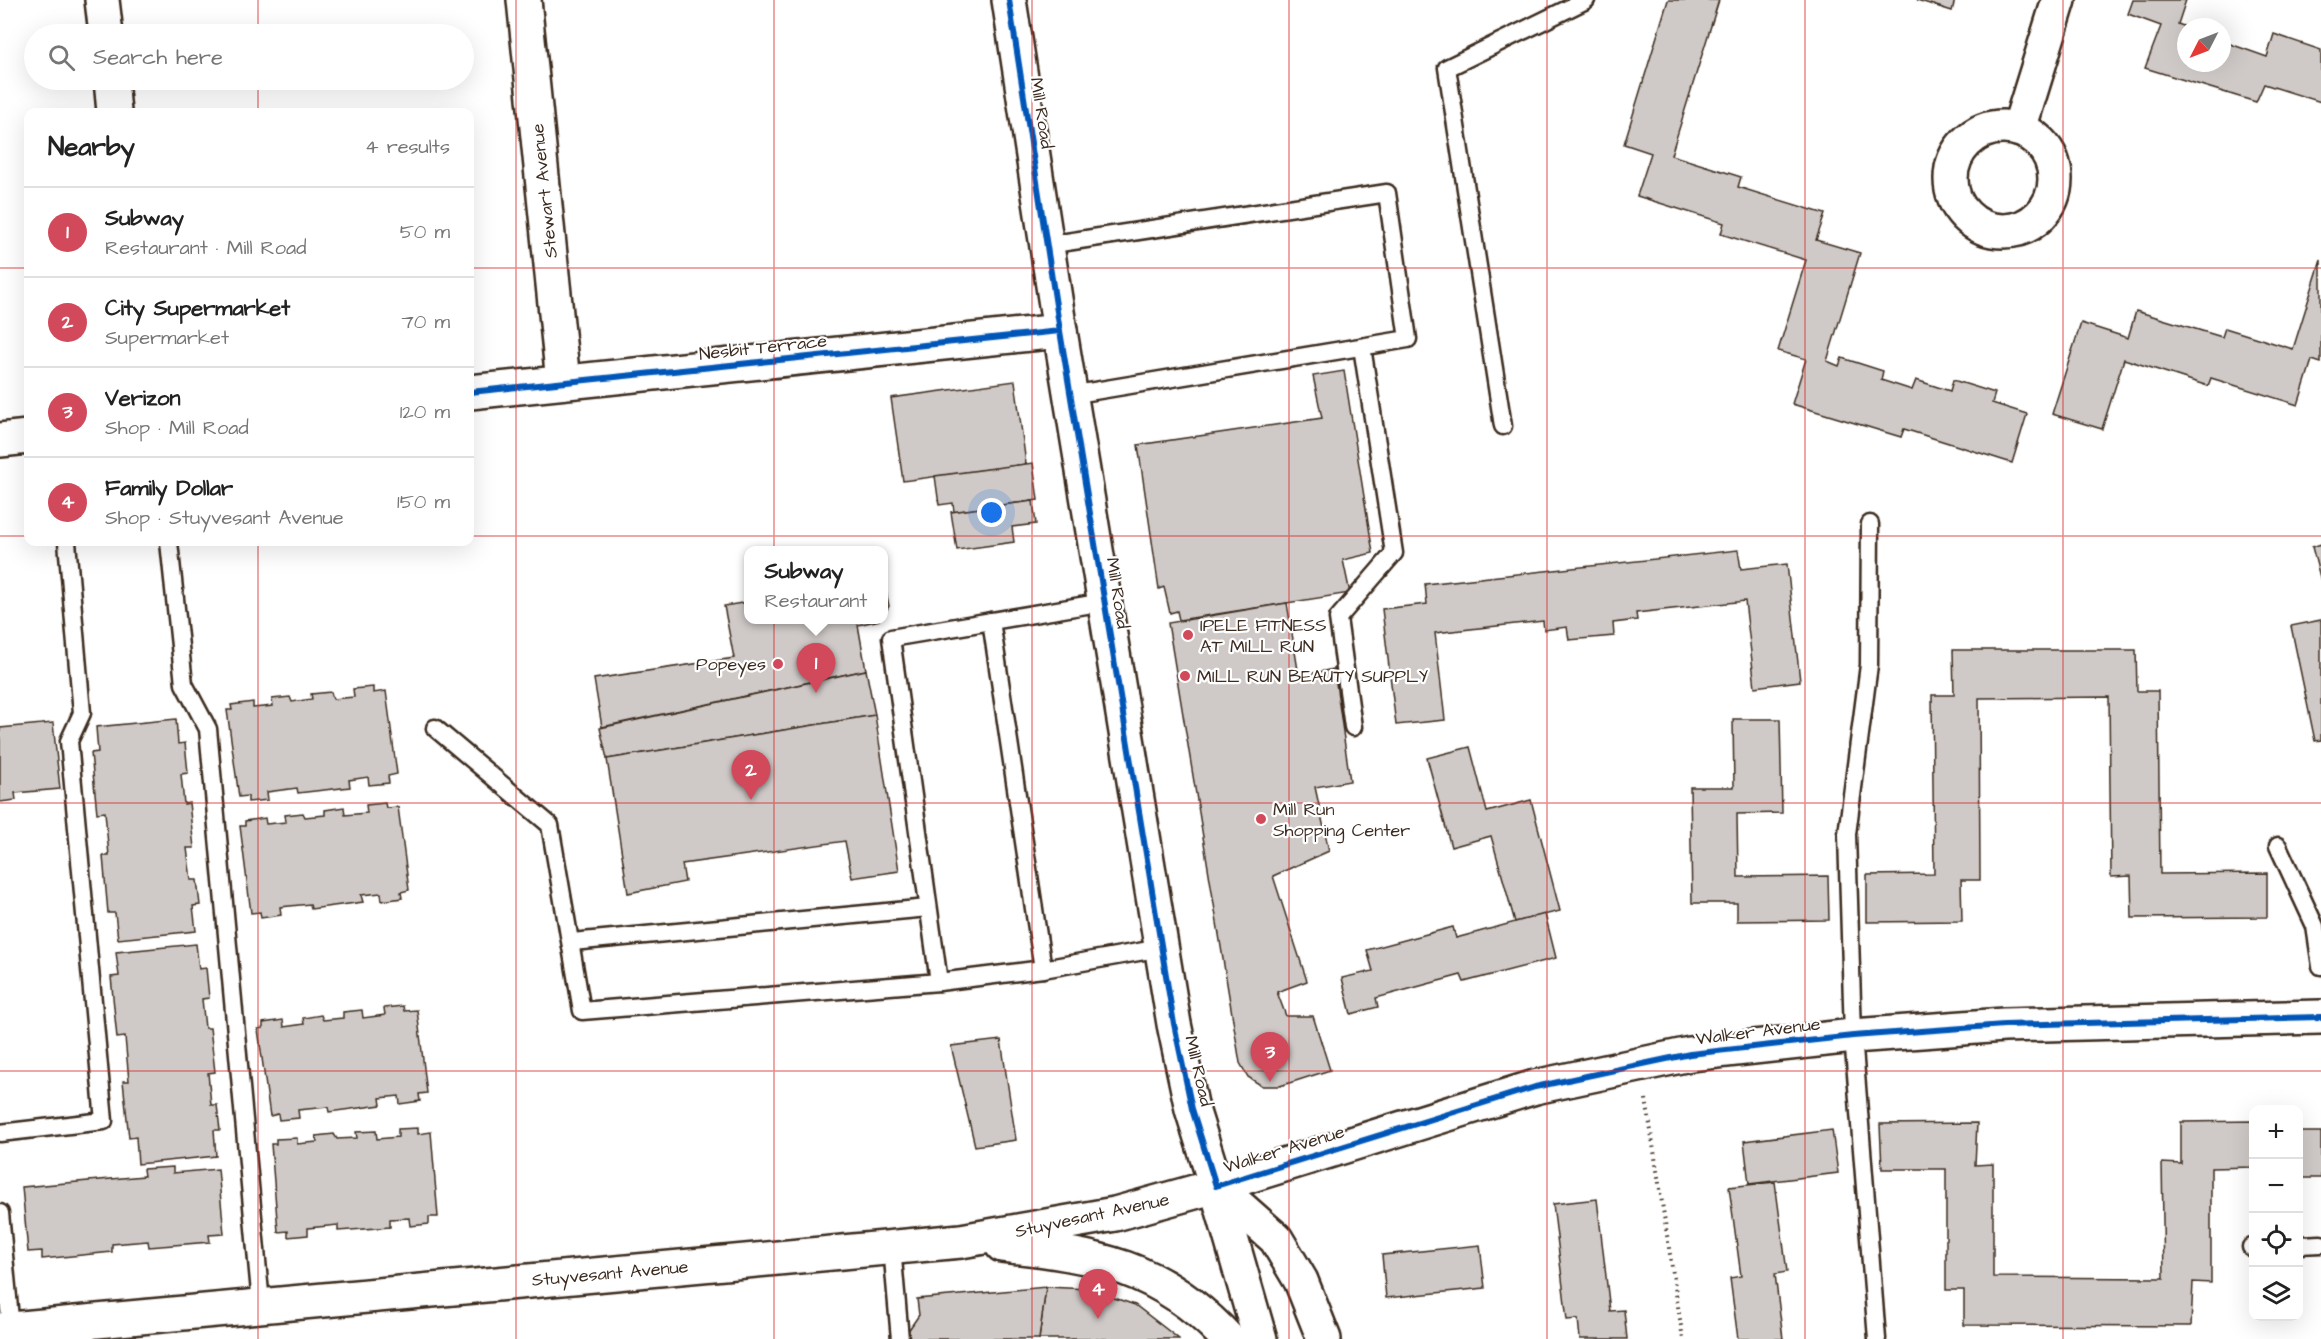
<!DOCTYPE html>
<html lang="en">
<head>
<meta charset="utf-8">
<style>
  :root { --surface:#fff; --page:#f6f6f6; --text:#222; --muted:#767676; --line:#e0e0e0; --accent:#d1495b }
  body { margin:0; font-family:"Architects Daughter",sans-serif; background:var(--page); color:var(--text) }
  .controls { position:absolute; right:18px; bottom:18px; display:grid; overflow:hidden; border-radius:12px; box-shadow:0 6px 24px #0002 }
  .controls button { width:54px; height:54px; display:grid; place-items:center; padding:0; border:0; border-bottom:2px solid var(--line); background:var(--surface); color:var(--text); font:30px sans-serif }
  .compass { position:absolute; left:2177px; top:18px; width:54px; height:54px; border-radius:50%; background:var(--surface); box-shadow:0 6px 24px #0002; rotate:228deg }
  .you { position:absolute; left:992px; top:513px; width:21px; height:21px; margin:-15px; border:4px solid #fff; border-radius:50%; background:#1a73e8; box-shadow:0 0 0 9px #1a73e833 }
  .badge { display:grid; place-items:center; width:39px; height:39px; border-radius:50%; background:var(--accent); color:#fff; font-size:20px; font-weight:700 }
  .pin { position:absolute; translate:-50% -50px; filter:drop-shadow(0 2px 3px #0008) }
  .pin::after { content:''; position:absolute; top:32px; width:21px; height:18px; background:inherit; clip-path:polygon(0 0,100% 0,50% 100%) }
  .popup { position:absolute; left:744px; top:546px; width:144px; height:78px; box-sizing:border-box; display:grid; place-content:center; border-radius:12px; background:var(--surface); filter:drop-shadow(0 2px 4px #0005); font-size:20px; white-space:nowrap; color:var(--muted) }
  .popup b { font-size:22px; color:var(--text) }
  .popup::after { content:''; position:absolute; left:50%; top:100%; margin-left:-12px; border:12px solid transparent; border-top-color:var(--surface) }
  .list { margin:0; padding:0; list-style:none }
  h2 { display:flex; justify-content:space-between; align-items:center; height:78px; margin:0; padding:0 24px; font-size:26px }
  h2 small { font-size:20px; font-weight:400; color:var(--muted) }
  .list li { display:grid; grid-template-columns:39px 1fr auto; gap:18px; align-items:center; box-sizing:border-box; height:90px; padding:0 24px; border-top:2px solid var(--line) }
  .list b { display:block; font-size:22px; white-space:nowrap }
  .list p { margin:0; font-size:20px; white-space:nowrap; color:var(--muted) }
  .list em { font-size:20px; font-style:normal; color:var(--muted) }
  .icon { flex:none; width:33px; height:33px; fill:none; stroke:currentColor; stroke-width:2; stroke-linecap:round; stroke-linejoin:round }
  .map { position:relative; flex:none; width:2321px; height:1339px; overflow:hidden }
  .search { position:absolute; background:var(--surface); box-shadow:0 6px 24px #0002; left:24px; top:24px; width:450px; height:66px; display:flex; align-items:center; gap:15px; box-sizing:border-box; padding:0 21px; border-radius:33px; color:var(--muted); font-size:22px }
  .panel { position:absolute; background:var(--surface); box-shadow:0 6px 24px #0002; left:24px; top:108px; width:450px; height:438px; border-radius:12px }
  .map>svg:first-child { display:block }
</style>
</head>
<body>
<div class="map">
<svg width="2321" height="1339" viewBox="0 0 2321 1339">
  <rect width="100%" height="100%" fill="#fff"/>
  <filter id="ink" filterUnits="userSpaceOnUse"><feTurbulence type="fractalNoise" baseFrequency=".0167" numOctaves="2"/><feDisplacementMap in="SourceGraphic" scale="12" xChannelSelector="R" yChannelSelector="G"/><feConvolveMatrix kernelMatrix="1 2 1 2 8 2 1 2 1" color-interpolation-filters="sRGB"/></filter>
  <g filter="url(#ink)">
    <!-- building -->
    <g fill="#cfcac7" stroke="#3b2a1e" stroke-width="1.5">
      <path d="M1668,0H1719L1671,155L1741,177L1738,187L1825,214L1816,240L1860,253L1827,361L1839,366L1842,358L1883,371L1881,380L1912,390L1916,380L1950,391L1953,380L1995,393L1992,403L2027,414L2012,463L1904,429L1901,437L1792,404L1806,359L1778,351L1806,260L1721,234L1724,223L1637,196L1651,153L1624,144Z"/>
      <path d="M1917,0H1955L1952,11Z"/>
      <path d="M2133,0H2186L2178,24L2186,27V63H2222V41L2267,57L2274,34L2321,50V102L2264,84L2256,102L2145,68L2161,26L2128,14Z"/>
      <path d="M2321,260V363L2312,360L2298,405L2211,378L2208,386L2124,359L2102,429L2052,414L2081,323L2128,338L2136,311L2222,337L2225,328L2293,349Z"/>
      <path d="M1344,371L1373,553L1343,560L1350,593L1179,620L1177,611L1170,613L1164,587L1159,589L1138,445L1322,418L1313,376Z"/>
      <path d="M1015,381L1026,464L903,481L891,398Z"/>
      <path d="M1033,463L1038,500L954,512L953,503L939,505L935,476Z"/>
      <path d="M1033,501L1036,524L1012,527L1014,542L957,550L951,512Z"/>
      <path d="M2321,544V581L2312,547Z"/>
      <path d="M1738,550L1741,569L1787,564L1800,681L1755,687L1745,601L1636,613L1637,620L1613,623L1614,636L1569,640L1567,627L1544,630L1543,621L1435,633L1445,720L1396,725L1382,609L1427,604L1425,584Z"/>
      <path d="M884,581L889,606L884,614Z"/>
      <path d="M748,602V620H880L858,625L866,670L602,727L594,679L734,658L724,606Z"/>
      <path d="M1287,603L1299,676L1334,669L1350,781L1315,787L1329,851L1273,876L1307,981L1277,992L1286,1016H1313L1330,1070L1280,1086H1262L1248,1077L1240,1063L1168,623Z"/>
      <path d="M2321,620V740L2315,741L2291,626Z"/>
      <path d="M1953,650H2136L2137,691H2158L2160,874L2267,873V917L2132,918L2131,876L2111,877L2109,697L1979,698L1980,880H1961L1962,921L1867,922V875L1934,874L1932,695H1954Z"/>
      <path d="M866,670L875,715L607,759L600,728Z"/>
      <path d="M373,687V693L386,691L397,774L388,776L389,783L369,785L368,777L349,780L350,787L298,793L297,788L267,792L268,800L248,802V796L239,797L227,710H232L231,705L253,702V708L273,706L272,699L290,697L292,702L312,699L311,694L331,692L333,699L354,697L353,689Z"/>
      <path d="M875,715L899,871L852,878L845,841L682,864L685,882L628,893L607,759Z"/>
      <path d="M176,719L178,744L185,743L188,773L181,774L184,804L189,803L194,848H187L191,880H197L200,905L193,906L196,931L118,939L115,913H108L103,856H109L105,812L97,813L91,753L98,752L96,727Z"/>
      <path d="M1733,719H1780L1782,813L1737,814L1738,877L1828,876L1829,920L1737,921V903H1692L1690,787H1734Z"/>
      <path d="M53,723L60,789L15,793L16,800L0,802V728Z"/>
      <path d="M1470,747L1487,812L1531,800L1560,911L1515,922L1491,836L1451,847L1427,758Z"/>
      <path d="M385,803L386,808L398,807L409,890L401,892L402,898L382,901L381,893L361,895L363,902L311,909L310,904L280,907L281,915L261,918L260,912L251,913L240,826H245V821L265,818L266,824L286,822L285,815L303,813L305,817L325,815V810L344,807L345,815L367,813L366,805Z"/>
      <path d="M1545,914L1556,958L1464,982L1461,975L1376,998L1378,1007L1351,1014L1342,978L1373,971L1367,950L1453,927L1456,938Z"/>
      <path d="M196,944L199,969L206,968L209,998L202,999L205,1028H210L215,1072L208,1073L211,1105H217L220,1130H214L216,1156L138,1164L136,1137L129,1138L123,1081H129L125,1037L117,1038L111,977L119,976L116,952Z"/>
      <path d="M403,1006L404,1011L417,1010L427,1093L419,1094L420,1101L400,1104L399,1096L380,1098L381,1105L329,1112L328,1107L298,1110L299,1118L279,1120L278,1114L270,1116L258,1029L263,1028V1023L283,1020L284,1027L304,1024L303,1018L321,1015L323,1020L343,1018V1012L362,1010L363,1018L385,1015L384,1008Z"/>
      <path d="M1001,1040L1016,1140L975,1146L951,1046Z"/>
      <path d="M2254,1121V1167L2211,1168V1283L2193,1282L2191,1326L1964,1325V1290H1946V1169H1882L1880,1124L1977,1123L1975,1165L1993,1164V1277L2164,1278L2162,1163L2181,1164V1122Z"/>
      <path d="M418,1128V1134L431,1132L438,1217H429V1224L410,1226L409,1218L390,1219V1227L338,1231V1225L308,1228V1235L288,1237V1231L278,1232L271,1144H276V1139L297,1138V1144L317,1142L316,1136L334,1134L337,1139L357,1138L356,1132L376,1131L377,1139L398,1137V1129Z"/>
      <path d="M1832,1130L1838,1173L1749,1184L1744,1141Z"/>
      <rect x="2298" y="1132" width="23" height="46"/>
      <path d="M173,1167V1173L218,1169L224,1234L209,1235L210,1242L149,1247L148,1241L112,1244V1252L42,1259V1251L28,1252L22,1187L144,1176L143,1169Z"/>
      <path d="M1775,1182L1787,1272L1775,1274L1783,1339H1738L1730,1278L1741,1276L1729,1187Z"/>
      <path d="M1597,1199L1610,1311L1624,1310L1627,1339H1580L1578,1319L1567,1320L1553,1204Z"/>
      <path d="M1480,1245L1485,1288L1386,1298L1382,1255Z"/>
      <path d="M1046,1287L1088,1289L1135,1305L1179,1339H1039Z"/>
      <path d="M1046,1287L1039,1339H909L908,1331L919,1315L917,1299Z"/>
    </g>
    <g fill="none" stroke-linecap="round" stroke-linejoin="round">
      <defs>
        <g id="service">
          <path d="M1047,245L1387,193L1408,339L1070,395"/>
          <path d="M1503,426L1447,68L1586,0"/>
          <path d="M1870,524L1869,665L1847,834L1853,1036L1877,1339"/>
          <path d="M169,542L184,684L208,729L261,1304"/>
          <path d="M991,621L1043,969"/>
          <path d="M1353,727L1338,618L1394,553L1362,347"/>
          <path d="M435,728L550,825L582,1011L939,982L1043,969L1161,948"/>
          <path d="M2278,846L2315,926L2321,966"/>
          <path d="M572,942L928,908"/>
          <path d="M939,982L891,638L1104,602"/>
          <path d="M0,1133L104,1121L69,741L82,713L67,542"/>
          <path d="M0,1213L11,1329"/>
          <path d="M2298,1245L2321,1244"/>
          <path d="M892,1247L900,1339"/>
          <path d="M2251,1247H2254"/>
        </g>
        <g id="minor">
          <path d="M102,0L106,34"/>
          <path d="M524,0L563,382"/>
          <path d="M111,80L114,112"/>
          <circle cx="2003" cy="179" r="52"/>
          <path d="M2019,129L2059,0"/>
          <path d="M470,392L1060,331"/>
          <path d="M0,440L28,437"/>
          <path d="M1216,1186L1535,1087L1690,1054L1853,1036L2004,1025L2321,1017"/>
        </g>
        <path id="tertiary" d="M1009,0L1060,331L1174,1024L1192,1109L1216,1186"/>
        <g id="secondary">
          <path d="M1216,1186L1276,1239L1301,1281L1324,1339"/>
          <path d="M1216,1186L1260,1339"/>
          <path d="M1002,1245C1096,1255 1161,1266 1228,1339"/>
          <path d="M0,1330L961,1241L1115,1214L1216,1186"/>
        </g>
      </defs>
      <!-- service casing -->
      <use href="#service" stroke="#3b2a1e" stroke-width="21"/>
      <!-- minor casing -->
      <use href="#minor" stroke="#3b2a1e" stroke-width="38"/>
      <!-- tertiary casing -->
      <use href="#tertiary" stroke="#3b2a1e" stroke-width="38"/>
      <!-- secondary casing -->
      <use href="#secondary" stroke="#3b2a1e" stroke-width="38"/>
      <!-- path -->
      <path stroke="#3b2a1e" stroke-width="4" stroke-dasharray="1.5 4.5" stroke-linecap="butt" d="M1646,1099L1683,1339"/>
      <!-- service -->
      <use href="#service" stroke="#fff" stroke-width="16"/>
      <!-- minor -->
      <use href="#minor" stroke="#fff" stroke-width="33"/>
      <!-- tertiary -->
      <use href="#tertiary" stroke="#fff" stroke-width="33"/>
      <!-- secondary -->
      <use href="#secondary" stroke="#fff" stroke-width="33"/>
      <defs>
        <g id="cycleway">
          <path d="M1009,0L1060,331L1174,1024L1192,1109L1216,1186L1535,1087L1690,1054L1853,1036L2004,1025L2321,1017"/>
          <path d="M470,392L1060,331"/>
        </g>
      </defs>
      <!-- cycleway casing -->
      <use href="#cycleway" stroke="#fff" stroke-width="10"/>
      <!-- cycleway -->
      <use href="#cycleway" stroke="#0057b8" stroke-width="6"/>
    </g>
  </g>
  <!-- grid -->
  <path fill="none" stroke="#d62828" stroke-width="1.5" stroke-opacity="0.55" d="M258,0V34M516,0V1339M774,0V1339M1032,0V1339M1289,0V1339M1547,0V1339M1805,0V1339M2063,0V1339M258,80V112M0,268H28M470,268H2321M0,536H28M470,536H2321M258,542V1339M0,803H2321M0,1071H2321"/>
  <!-- markers -->
  <g fill="#d1495b" stroke="#fff" stroke-width="2">
    <circle cx="1188" cy="635" r="6"/>
    <circle cx="778" cy="664" r="6"/>
    <circle cx="1185" cy="676" r="6"/>
    <circle cx="1261" cy="819" r="6"/>
  </g>
  <g text-anchor="middle" stroke-width="4.5" stroke-linejoin="round" paint-order="stroke">
    <!-- street labels -->
    <g font-size="18" fill="#3b2a1e" stroke="#fff">
      <text transform="translate(1042 113) rotate(81)" y="6">Mill Road</text>
      <text transform="translate(544 191) rotate(-96)" y="6">Stewart Avenue</text>
      <text transform="translate(763 347) rotate(-6)" y="6">Nesbit Terrace</text>
      <text transform="translate(1118 593) rotate(81)" y="6">Mill Road</text>
      <text transform="translate(1758 1031) rotate(-7)" y="6">Walker Avenue</text>
      <text transform="translate(1199 1071) rotate(77)" y="6">Mill Road</text>
      <text transform="translate(1284 1149) rotate(-17)" y="6">Walker Avenue</text>
      <text transform="translate(1092 1215) rotate(-12)" y="6">Stuyvesant Avenue</text>
      <text transform="translate(610 1273) rotate(-5)" y="6">Stuyvesant Avenue</text>
    </g>
    <!-- poi labels -->
    <g font-size="18" fill="#3b2a1e" stroke="#fff" text-anchor="start">
      <text x="1200" y="631">IPELE FITNESS<tspan x="1200" dy="21">AT MILL RUN</tspan></text>
      <text x="766" y="670" text-anchor="end">Popeyes</text>
      <text x="1197" y="682">MILL RUN BEAUTY SUPPLY</text>
      <text x="1273" y="815">Mill Run<tspan x="1273" dy="21">Shopping Center</tspan></text>
    </g>
  </g>
</svg>
<div class="controls">
<button>+</button>
<button>−</button>
<button><svg class="icon" aria-label="locate" viewBox="0 0 24 24"><circle cx="12" cy="12" r="6"/><path d="M12 2v4M12 18v4M2 12h4M18 12h4"/></svg></button>
<button><svg class="icon" aria-label="layers" viewBox="0 0 24 24"><path d="M12 4l9 5-9 5-9-5zM3 14l9 5 9-5"/></svg></button>
</div>
<svg class="compass" viewBox="-18 -18 36 36"><path d="M0-13l5 13h-10z" fill="#e53935"/><path d="M0 13l5-13h-10z" fill="#767676"/></svg>
<div class="you"></div>
<div class="pin badge" style="left:816px;top:693px">1</div>
<div class="popup"><b>Subway</b>Restaurant</div>
<div class="pin badge" style="left:751px;top:800px">2</div>
<div class="pin badge" style="left:1270px;top:1082px">3</div>
<div class="pin badge" style="left:1098px;top:1319px">4</div>
<div class="search"><svg class="icon" aria-label="search" viewBox="0 0 24 24"><circle cx="10" cy="10" r="6"/><path d="M15 15l6 6"/></svg>Search here</div>
<section class="panel">
<h2>Nearby<small>4 results</small></h2>
<ul class="list">
<li><span class="badge">1</span><div><b>Subway</b><p>Restaurant · Mill Road</p></div><em>50 m</em></li>
<li><span class="badge">2</span><div><b>City Supermarket</b><p>Supermarket</p></div><em>70 m</em></li>
<li><span class="badge">3</span><div><b>Verizon</b><p>Shop · Mill Road</p></div><em>120 m</em></li>
<li><span class="badge">4</span><div><b>Family Dollar</b><p>Shop · Stuyvesant Avenue</p></div><em>150 m</em></li>
</ul>
</section>
</div>
</body>
</html>
